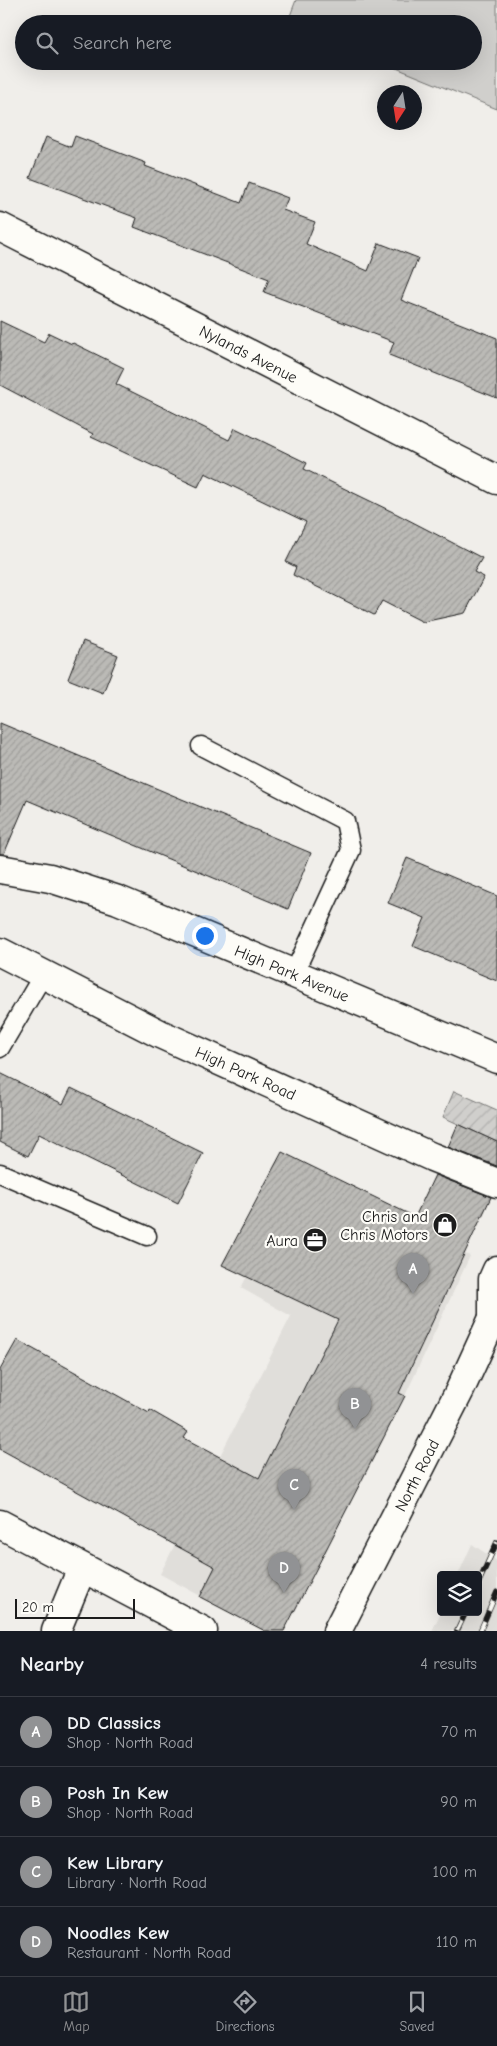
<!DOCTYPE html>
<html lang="en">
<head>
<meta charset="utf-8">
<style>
  :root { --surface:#171b24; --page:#20242c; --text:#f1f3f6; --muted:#9ea1a6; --line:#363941; --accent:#919294 }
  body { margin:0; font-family:"Comic Neue",sans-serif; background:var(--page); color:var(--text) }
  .controls { position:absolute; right:15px; bottom:15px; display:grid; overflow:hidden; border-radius:5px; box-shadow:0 5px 20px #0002 }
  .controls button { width:45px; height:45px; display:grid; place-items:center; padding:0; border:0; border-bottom:1px solid var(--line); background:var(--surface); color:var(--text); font:25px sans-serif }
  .compass { position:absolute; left:377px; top:85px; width:45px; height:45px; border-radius:50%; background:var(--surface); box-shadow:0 5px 20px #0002; rotate:192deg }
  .scale { position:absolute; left:15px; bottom:12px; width:120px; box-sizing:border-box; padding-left:5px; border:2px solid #1c1c1c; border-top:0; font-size:14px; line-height:18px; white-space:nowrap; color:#1c1c1c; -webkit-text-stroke:4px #fdfcf7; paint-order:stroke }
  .you { position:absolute; left:204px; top:935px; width:18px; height:18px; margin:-12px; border:4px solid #fff; border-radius:50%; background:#1a73e8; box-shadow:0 0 0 8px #1a73e833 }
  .badge { display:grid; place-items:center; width:32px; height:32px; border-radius:50%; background:var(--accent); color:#fff; font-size:16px; font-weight:700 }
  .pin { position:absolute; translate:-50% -41px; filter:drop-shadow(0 1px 2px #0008) }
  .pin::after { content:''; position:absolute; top:26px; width:18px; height:15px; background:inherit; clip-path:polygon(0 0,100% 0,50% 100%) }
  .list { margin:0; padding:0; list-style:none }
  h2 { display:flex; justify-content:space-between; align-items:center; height:65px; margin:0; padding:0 20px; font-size:21px }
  h2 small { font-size:16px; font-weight:400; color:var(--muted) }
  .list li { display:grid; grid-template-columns:32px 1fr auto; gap:15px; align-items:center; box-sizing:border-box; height:70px; padding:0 20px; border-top:1px solid var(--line) }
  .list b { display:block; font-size:19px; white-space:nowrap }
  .list p { margin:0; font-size:16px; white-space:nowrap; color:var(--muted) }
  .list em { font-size:16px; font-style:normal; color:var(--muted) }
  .icon { flex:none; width:28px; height:28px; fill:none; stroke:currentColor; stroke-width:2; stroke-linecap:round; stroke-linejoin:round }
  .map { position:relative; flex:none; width:497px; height:1631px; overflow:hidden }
  .search { position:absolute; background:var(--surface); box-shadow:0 5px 20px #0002; left:15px; right:15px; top:15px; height:55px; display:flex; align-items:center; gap:12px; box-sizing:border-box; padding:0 18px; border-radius:28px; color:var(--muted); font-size:19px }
  .sheet { height:345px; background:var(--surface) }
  nav { display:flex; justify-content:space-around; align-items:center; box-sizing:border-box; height:70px; border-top:1px solid var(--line); background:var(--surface); font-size:14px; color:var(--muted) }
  nav a { display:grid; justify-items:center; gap:2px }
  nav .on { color:var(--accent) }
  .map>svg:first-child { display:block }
</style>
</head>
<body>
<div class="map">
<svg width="497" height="1631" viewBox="0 0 497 1631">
  <defs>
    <pattern id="garden-furrows" width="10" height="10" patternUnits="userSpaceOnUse" patternTransform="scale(1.25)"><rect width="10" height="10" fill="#d0cfcc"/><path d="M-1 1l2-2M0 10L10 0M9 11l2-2" fill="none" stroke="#b2b1af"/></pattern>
    <pattern id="building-hatch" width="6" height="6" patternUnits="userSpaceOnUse" patternTransform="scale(1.25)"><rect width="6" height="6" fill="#bbbab6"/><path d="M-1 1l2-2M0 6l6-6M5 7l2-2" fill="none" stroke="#a09f9c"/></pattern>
  </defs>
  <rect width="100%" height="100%" fill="#f0eeea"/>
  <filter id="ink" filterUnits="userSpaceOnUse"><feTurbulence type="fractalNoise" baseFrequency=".02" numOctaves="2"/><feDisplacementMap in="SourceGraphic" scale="10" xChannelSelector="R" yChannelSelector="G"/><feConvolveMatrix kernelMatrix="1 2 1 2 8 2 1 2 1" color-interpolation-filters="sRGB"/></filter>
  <g filter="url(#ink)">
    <!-- built -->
    <g fill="#e0deda">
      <path d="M299,1174L470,1256L405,1396L284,1631H265L160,1574L291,1316L241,1288Z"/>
      <path d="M472,1544L497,1561V1631H432L441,1612H478V1575H458Z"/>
    </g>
    <!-- garden -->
    <path fill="url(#garden-furrows)" stroke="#767674" d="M454,1091L497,1110V1142L443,1117Z"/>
    <!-- pitch -->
    <path fill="#d0cfcc" stroke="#767674" d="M296,0H497V109L379,61H473V24H287Z"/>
    <!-- building -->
    <g fill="url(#building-hatch)" stroke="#1c1c1c">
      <path d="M75,136L146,163L145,166L241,203L249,183L288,198L283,210L315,222L306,244L368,271L379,243L418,258L401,300L497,338V398L389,355L394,342L264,292L269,279L134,227L137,218L30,178L46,137L71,147Z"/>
      <path d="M0,321L44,342L49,333L72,344L73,343L124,368L116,384L229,440L235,428L307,463L304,469L397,514L482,558L474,572L484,577L465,613L423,622L382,601L374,615L293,575L296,567L286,562L306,522L205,473L198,487L91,437L93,434L0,385Z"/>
      <path d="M83,641L118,655L103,693L68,679Z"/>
      <path d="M0,723L311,853L288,909L27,800L4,854H0Z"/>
      <path d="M407,858L497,896V981L413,946L425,918L388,903Z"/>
      <path d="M0,1073L63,1104L71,1088L203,1153L178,1203L39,1134L28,1156L0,1142Z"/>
      <path d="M458,1124L497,1142V1166L448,1147Z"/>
      <path d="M282,1152L415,1217L435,1175L491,1197L399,1393L405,1396L312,1577L284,1631H265L200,1597L215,1567L0,1449V1370L17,1340L149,1413L150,1410L188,1432L184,1438L259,1478L338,1320L222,1265Z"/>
    </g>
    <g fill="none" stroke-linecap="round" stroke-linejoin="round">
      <defs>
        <g id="lane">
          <path d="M201,746L345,821L351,850L294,973"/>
          <path d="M0,1048L43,975"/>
          <path d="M0,1173L147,1236"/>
        </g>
        <g id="street">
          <path id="s1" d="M0,227L497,480"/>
          <path id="s2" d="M0,869L50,878L118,900L497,1059"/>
          <path id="s3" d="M0,952L160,1034L432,1157L497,1183"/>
          <path d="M493,1318V1279L497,1270"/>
          <path d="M0,1524L203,1631"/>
          <path d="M56,1631L82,1568"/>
          <path id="s4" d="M337,1631L460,1390L493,1318L497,1314"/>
        </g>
      </defs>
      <!-- lane casing -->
      <use href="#lane" stroke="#1c1c1c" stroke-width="21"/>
      <!-- street casing -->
      <use href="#street" stroke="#1c1c1c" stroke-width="31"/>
      <!-- lane -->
      <use href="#lane" stroke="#fdfcf7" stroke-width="18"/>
      <!-- street -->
      <use href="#street" stroke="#fdfcf7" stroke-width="28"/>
      <defs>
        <g id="rail">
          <path d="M478,1584L497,1542"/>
          <path d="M457,1631L466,1612"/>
          <path d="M480,1631L497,1592"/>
        </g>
      </defs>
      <!-- rail casing -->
      <use href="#rail" stroke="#1c1c1c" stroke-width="5.5"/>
      <!-- rail -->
      <use href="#rail" stroke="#fdfcf7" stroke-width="4" stroke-dasharray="11" stroke-linecap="butt"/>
    </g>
  </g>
  <!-- icons -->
  <defs>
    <symbol id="shop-disc" viewBox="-11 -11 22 22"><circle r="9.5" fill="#1c1c1c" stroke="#fdfcf7"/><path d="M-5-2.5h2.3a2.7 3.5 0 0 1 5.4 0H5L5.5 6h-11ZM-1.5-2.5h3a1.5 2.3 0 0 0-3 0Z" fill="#fff"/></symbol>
    <symbol id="office-disc" viewBox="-11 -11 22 22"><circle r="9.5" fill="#1c1c1c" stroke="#fdfcf7"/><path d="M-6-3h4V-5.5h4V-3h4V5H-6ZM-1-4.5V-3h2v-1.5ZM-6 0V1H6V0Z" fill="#fff"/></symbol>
  </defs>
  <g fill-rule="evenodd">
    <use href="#shop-disc" x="431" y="1211" width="28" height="28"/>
    <use href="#office-disc" x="301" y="1226" width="28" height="28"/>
  </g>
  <g text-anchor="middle" stroke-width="4.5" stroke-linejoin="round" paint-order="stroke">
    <!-- street labels -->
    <g font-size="16" fill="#1c1c1c" stroke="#fdfcf7">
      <text dy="6" stroke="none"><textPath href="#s1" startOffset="279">Nylands Avenue</textPath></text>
      <text dy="6" stroke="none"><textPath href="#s2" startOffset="311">High Park Avenue</textPath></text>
      <text dy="6" stroke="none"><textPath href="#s3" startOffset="274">High Park Road</textPath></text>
      <text dy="6" stroke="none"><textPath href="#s4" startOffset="175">North Road</textPath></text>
    </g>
    <!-- poi labels -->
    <g font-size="16" fill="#1c1c1c" stroke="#fdfcf7" text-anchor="end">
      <text x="428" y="1222">Chris and<tspan x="428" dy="18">Chris Motors</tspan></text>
      <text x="298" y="1246">Aura</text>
    </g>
  </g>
</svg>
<div class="controls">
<button><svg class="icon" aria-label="layers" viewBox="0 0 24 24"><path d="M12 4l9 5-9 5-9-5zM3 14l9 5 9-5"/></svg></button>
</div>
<svg class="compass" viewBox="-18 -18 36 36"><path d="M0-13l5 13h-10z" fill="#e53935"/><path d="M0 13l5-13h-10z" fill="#9ea1a6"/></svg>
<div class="scale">20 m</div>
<div class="you"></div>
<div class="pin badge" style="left:413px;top:1294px">A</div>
<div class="pin badge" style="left:355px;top:1429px">B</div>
<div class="pin badge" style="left:294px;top:1510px">C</div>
<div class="pin badge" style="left:284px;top:1593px">D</div>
<div class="search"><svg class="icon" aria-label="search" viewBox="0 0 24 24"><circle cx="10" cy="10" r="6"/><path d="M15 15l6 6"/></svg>Search here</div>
</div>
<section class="sheet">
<h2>Nearby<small>4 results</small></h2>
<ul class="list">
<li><span class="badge">A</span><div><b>DD Classics</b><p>Shop · North Road</p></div><em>70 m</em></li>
<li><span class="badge">B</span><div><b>Posh In Kew</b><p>Shop · North Road</p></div><em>90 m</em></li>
<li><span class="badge">C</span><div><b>Kew Library</b><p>Library · North Road</p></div><em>100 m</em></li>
<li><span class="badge">D</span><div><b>Noodles Kew</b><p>Restaurant · North Road</p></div><em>110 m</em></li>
</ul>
</section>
<nav>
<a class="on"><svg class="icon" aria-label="map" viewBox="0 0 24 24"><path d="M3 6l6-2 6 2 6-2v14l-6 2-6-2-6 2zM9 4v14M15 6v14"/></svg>Map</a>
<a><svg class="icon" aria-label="directions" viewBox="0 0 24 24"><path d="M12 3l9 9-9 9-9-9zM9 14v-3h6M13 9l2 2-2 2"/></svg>Directions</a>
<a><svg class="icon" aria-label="saved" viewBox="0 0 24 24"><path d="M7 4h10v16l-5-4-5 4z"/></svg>Saved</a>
</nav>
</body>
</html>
